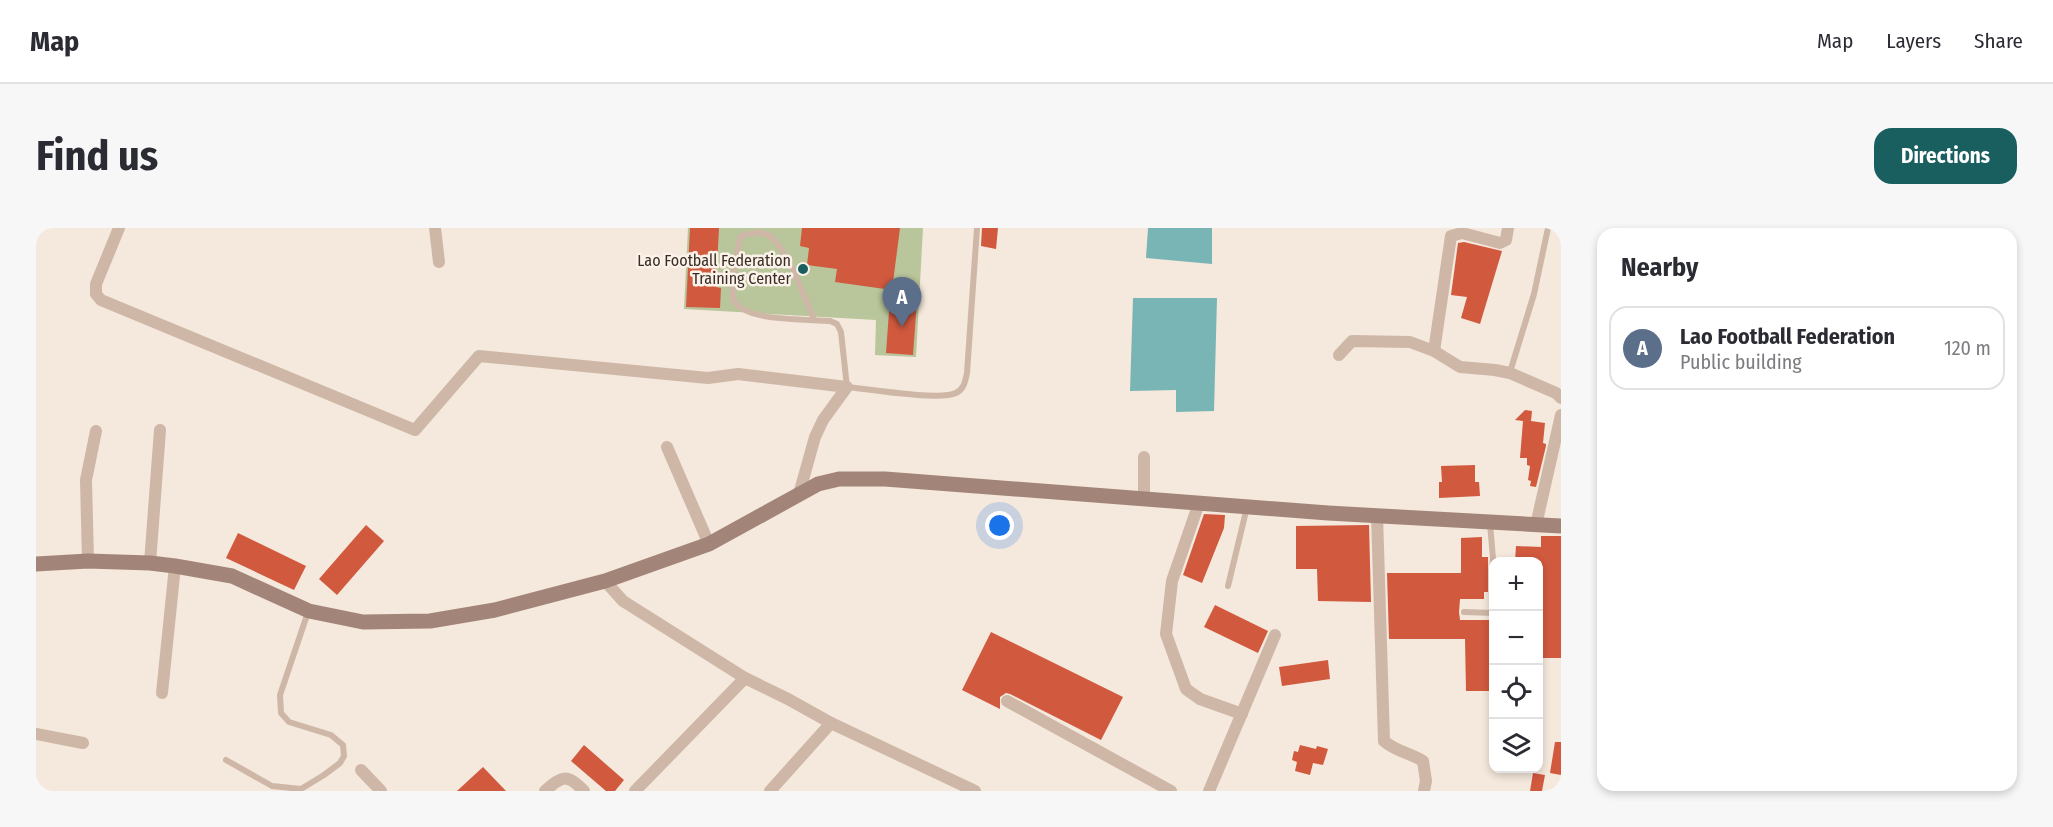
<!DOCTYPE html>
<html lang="en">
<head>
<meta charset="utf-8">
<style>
  :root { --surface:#fff; --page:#f7f7f7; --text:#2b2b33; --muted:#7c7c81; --line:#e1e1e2; --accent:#195f60 }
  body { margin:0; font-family:"Fira Sans Condensed",sans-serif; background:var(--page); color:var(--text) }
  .controls { position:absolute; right:18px; bottom:18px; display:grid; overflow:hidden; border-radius:12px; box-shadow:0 3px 9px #0003 }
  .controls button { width:54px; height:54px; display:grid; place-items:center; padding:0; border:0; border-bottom:2px solid var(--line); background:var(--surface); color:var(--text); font:30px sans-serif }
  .you { position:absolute; left:964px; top:298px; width:21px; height:21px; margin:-15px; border:4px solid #fff; border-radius:50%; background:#1a73e8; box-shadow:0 0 0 9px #1a73e833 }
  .badge { display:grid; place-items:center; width:39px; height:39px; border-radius:50%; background:var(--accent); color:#fff; font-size:20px; font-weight:700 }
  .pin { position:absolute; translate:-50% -50px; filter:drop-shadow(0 2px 3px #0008) }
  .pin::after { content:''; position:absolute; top:32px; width:21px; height:18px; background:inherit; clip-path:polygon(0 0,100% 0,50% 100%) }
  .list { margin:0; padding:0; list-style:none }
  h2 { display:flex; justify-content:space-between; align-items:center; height:78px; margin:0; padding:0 24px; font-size:26px }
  h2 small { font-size:20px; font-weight:400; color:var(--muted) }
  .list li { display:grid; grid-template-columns:39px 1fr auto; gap:18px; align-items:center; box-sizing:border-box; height:84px; margin:0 12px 12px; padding:0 12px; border:2px solid var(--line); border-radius:18px }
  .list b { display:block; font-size:22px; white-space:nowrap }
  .list p { margin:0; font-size:20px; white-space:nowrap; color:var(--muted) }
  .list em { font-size:20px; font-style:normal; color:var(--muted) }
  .icon { flex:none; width:33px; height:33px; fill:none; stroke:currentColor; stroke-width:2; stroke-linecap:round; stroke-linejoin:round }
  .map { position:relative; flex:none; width:1525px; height:563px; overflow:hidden; border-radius:18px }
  header { display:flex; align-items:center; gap:36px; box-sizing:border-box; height:84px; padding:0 30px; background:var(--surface); border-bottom:2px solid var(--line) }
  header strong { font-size:28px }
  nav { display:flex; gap:33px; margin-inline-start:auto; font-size:21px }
  .intro { display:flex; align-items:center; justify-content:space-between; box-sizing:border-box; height:144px; padding:0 36px }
  h1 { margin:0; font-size:42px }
  .button { padding:15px 27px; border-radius:18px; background:var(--accent); color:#fff; font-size:21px; font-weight:700 }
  main { display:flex; gap:36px; padding:0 36px }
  aside { flex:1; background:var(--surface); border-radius:18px; box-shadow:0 3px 9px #0003 }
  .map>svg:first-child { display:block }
</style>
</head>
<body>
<header>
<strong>Map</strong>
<nav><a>Map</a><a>Layers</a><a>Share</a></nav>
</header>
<div class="intro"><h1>Find us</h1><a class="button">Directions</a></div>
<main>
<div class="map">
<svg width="1525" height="563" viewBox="0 0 1525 563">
  <rect width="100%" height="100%" fill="#f5e8dc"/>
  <!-- pitch -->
  <path fill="#b9c59b" d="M652,0H887L880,129L839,127L840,92L648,81Z"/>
  <!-- water -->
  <g fill="#78b5b4">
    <path d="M1112,0H1176V36L1110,30Z"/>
    <path d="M1097,70H1181L1178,183L1140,184V162L1094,163Z"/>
  </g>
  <!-- building -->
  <g fill="#d1593e">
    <path d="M654,0H683L680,59L685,60L684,80L650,79Z"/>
    <path d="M766,0H864L856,62L799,54L801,41L771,37L773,20L764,18Z"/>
    <path d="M946,0H962L960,21L945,18Z"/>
    <path d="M1428,14L1466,23L1444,96L1425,90L1431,69L1415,67L1422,15Z"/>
    <path d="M854,70L881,73L877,127L850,125Z"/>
    <path d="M1489,182L1496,183L1495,193L1509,195L1507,215L1510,216V218L1500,259L1494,258L1495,253L1492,252L1494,238L1491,237V230H1484L1487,193L1479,192Z"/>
    <path d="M1439,237V254H1443L1444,268L1403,270V254H1406L1405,238Z"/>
    <path d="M1168,286L1189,287L1188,300L1166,355L1147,347Z"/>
    <path d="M330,297L348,313L301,367L283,351Z"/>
    <path d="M1333,297L1335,374L1282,373L1281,341H1260V298Z"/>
    <path d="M202,305L270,338L258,362L190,330Z"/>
    <path d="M1505,308H1525V430H1503V357H1505V333H1479L1480,318L1505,319Z"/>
    <path d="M1446,309V329H1452V364H1448V371H1424L1423,384L1424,392H1455V463H1430L1429,411H1353L1351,345H1425V310Z"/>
    <path d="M1179,377L1232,403L1222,425L1168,399Z"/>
    <path d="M955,404L1087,469L1065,512L974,466L970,465L964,469V481L926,462Z"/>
    <path d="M1292,432L1294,451L1246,458L1243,439Z"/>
    <path d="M1519,514H1525V547L1514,545Z"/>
    <path d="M548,517L588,552L579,563H570L535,533Z"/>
    <path d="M1264,517L1280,521L1281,518L1292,521L1287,537L1277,535L1274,547L1259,543L1261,534L1256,532L1258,523L1262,524Z"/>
    <path d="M447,539L470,563H421Z"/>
    <path d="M1497,545L1509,547L1506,563H1494Z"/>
  </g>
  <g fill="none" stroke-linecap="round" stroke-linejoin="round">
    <!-- lane -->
    <g stroke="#ceb7a7" stroke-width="6">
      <path d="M778,91C769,71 752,24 736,10C728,2 715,5 705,8C701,20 694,62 698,72C707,94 773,91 794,93L801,96L805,104L811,159C832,161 904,173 920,165C928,161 929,154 931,145L941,0"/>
      <path d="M1474,144L1498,66L1512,0"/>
      <path d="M1454,295L1458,343"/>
      <path d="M1192,358L1211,279"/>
      <path d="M1428,384L1458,385"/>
      <path d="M190,532L236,558L265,561L288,547L304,535L308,528L307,517L295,507L253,494L245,485L244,467L272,384"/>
    </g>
    <!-- street -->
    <g stroke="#ceb7a7" stroke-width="12">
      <path d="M83,0L60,56V66L65,72L379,202L443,128L672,150L702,146L811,159L787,192L779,209L763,266"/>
      <path d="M399,0L403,34"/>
      <path d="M1398,123L1415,8L1426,5L1464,15L1470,12L1472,0"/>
      <path d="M1303,127L1316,113L1374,114L1398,123L1424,139L1459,142L1474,145L1520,165L1525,170"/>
      <path d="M631,219L673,316"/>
      <path d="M1108,229V270"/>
      <path d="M1163,275L1136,353L1130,406L1150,461L1164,471L1206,486"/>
      <path d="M1341,287L1348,513C1359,523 1374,525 1387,533L1390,553L1388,563"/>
      <path d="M1500,297L1525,187"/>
      <path d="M52,333L50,252L60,203"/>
      <path d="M114,335L124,202"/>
      <path d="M569,353L587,373L709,450L752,471L795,495L939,563"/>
      <path d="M126,465L139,338"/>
      <path d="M971,473L1135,563"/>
      <path d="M0,506L47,515"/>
      <path d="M325,542L345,563"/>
      <path d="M509,563C527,547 531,546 548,563"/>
      <path d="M599,563L709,450"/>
      <path d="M734,563L795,495"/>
      <path d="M1173,563L1239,407"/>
    </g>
    <!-- secondary -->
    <path stroke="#a28578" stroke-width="15" d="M0,336L52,333L114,335L139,338L196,348L273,383L327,394L394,393L459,382L569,353L673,316L782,256L803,251H849L1292,285L1525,298"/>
  </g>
  <!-- markers -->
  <circle fill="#195f60" stroke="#fbf2e9" stroke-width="2" cx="767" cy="41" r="6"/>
  <g text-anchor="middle" stroke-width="5" stroke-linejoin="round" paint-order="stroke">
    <!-- poi labels -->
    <g font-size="16" fill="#3a2d28" stroke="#fbf2e9" text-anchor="end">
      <text x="755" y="38">Lao Football Federation<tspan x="755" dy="18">Training Center</tspan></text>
    </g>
  </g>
</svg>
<div class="controls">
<button>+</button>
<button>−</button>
<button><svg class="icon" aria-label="locate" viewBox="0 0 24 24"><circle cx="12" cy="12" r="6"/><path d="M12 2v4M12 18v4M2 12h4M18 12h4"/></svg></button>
<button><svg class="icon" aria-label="layers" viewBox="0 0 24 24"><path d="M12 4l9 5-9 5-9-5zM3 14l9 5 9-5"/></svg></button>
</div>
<div class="you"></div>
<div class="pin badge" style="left:866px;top:99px;background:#5c6f8a">A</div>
</div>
<aside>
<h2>Nearby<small></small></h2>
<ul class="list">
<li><span class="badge" style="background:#5c6f8a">A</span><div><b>Lao Football Federation</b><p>Public building</p></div><em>120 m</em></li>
</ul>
</aside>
</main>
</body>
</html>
